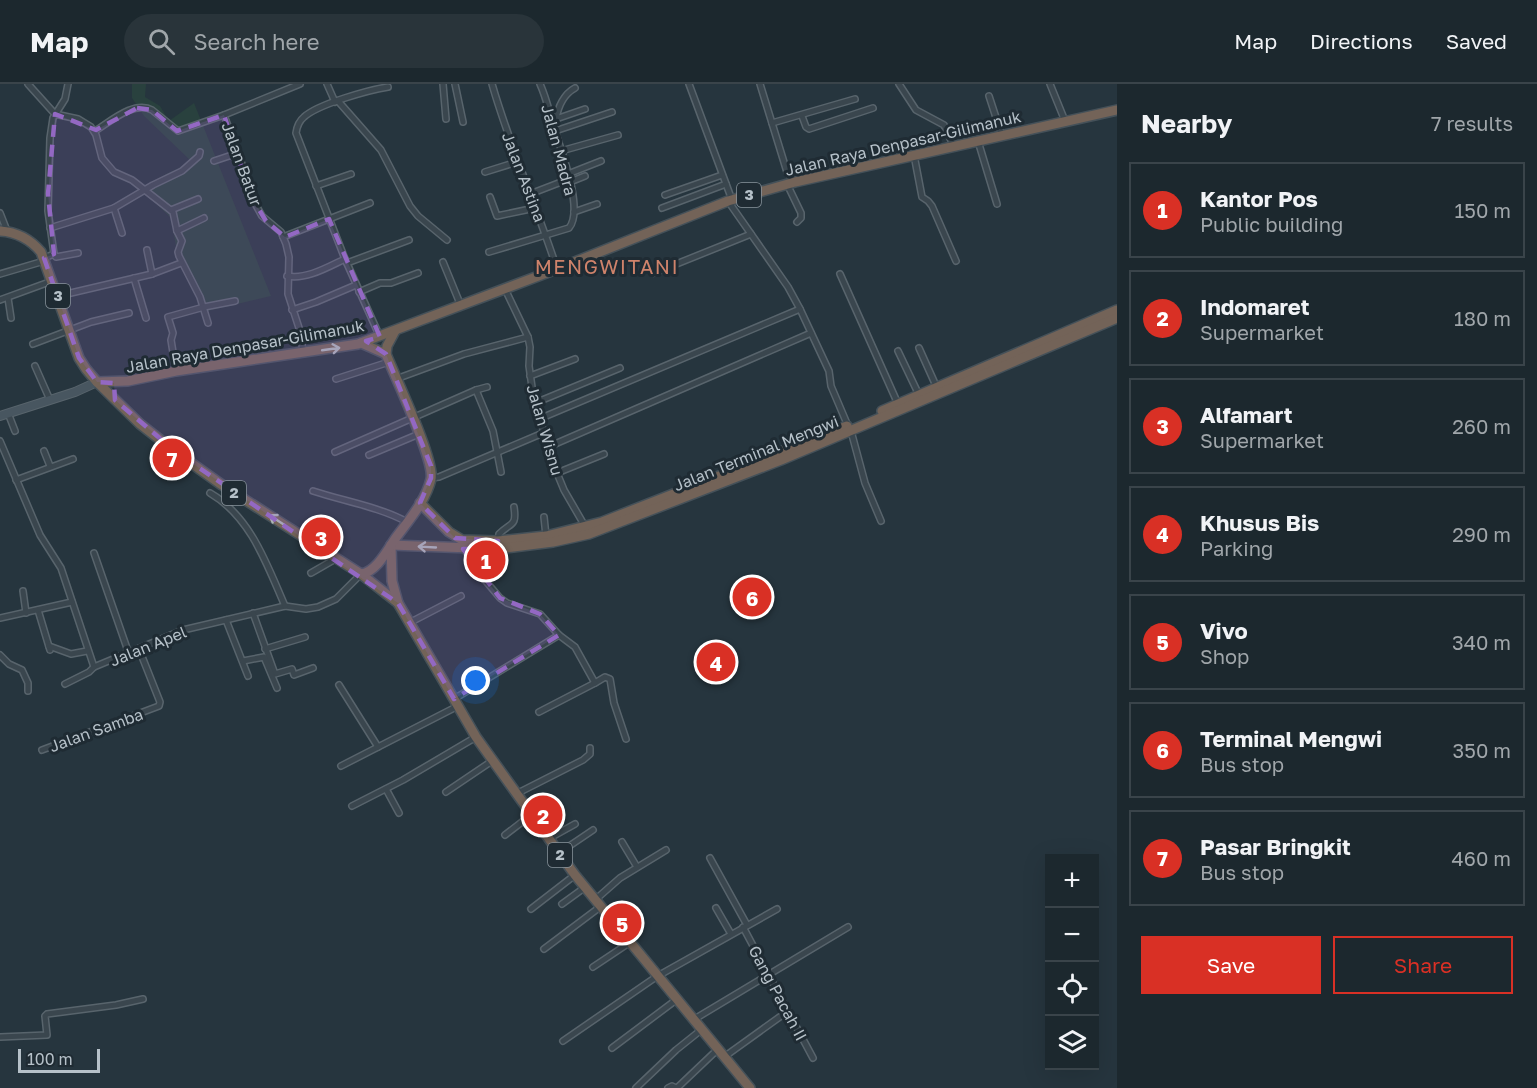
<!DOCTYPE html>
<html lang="en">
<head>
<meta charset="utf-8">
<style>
  :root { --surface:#1c282e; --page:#29343a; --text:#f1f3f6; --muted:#a0a6aa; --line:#3a444a; --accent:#d93025 }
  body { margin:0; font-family:"Golos Text",sans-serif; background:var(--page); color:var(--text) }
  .controls { position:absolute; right:18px; bottom:18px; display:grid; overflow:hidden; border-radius:0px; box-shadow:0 6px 24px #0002 }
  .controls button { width:54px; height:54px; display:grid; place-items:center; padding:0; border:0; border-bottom:2px solid var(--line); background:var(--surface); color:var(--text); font:30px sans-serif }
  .scale { position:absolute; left:18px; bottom:15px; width:82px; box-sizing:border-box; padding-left:6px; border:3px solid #b6c1c9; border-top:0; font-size:16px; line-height:21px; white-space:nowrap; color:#b6c1c9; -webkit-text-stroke:4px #1f2b33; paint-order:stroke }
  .you { position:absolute; left:476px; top:597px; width:21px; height:21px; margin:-15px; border:4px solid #fff; border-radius:50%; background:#1a73e8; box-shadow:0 0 0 9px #1a73e833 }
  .badge { display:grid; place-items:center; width:39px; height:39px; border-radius:50%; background:var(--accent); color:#fff; font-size:20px; font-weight:700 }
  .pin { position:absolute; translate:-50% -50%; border:3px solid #fff; box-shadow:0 2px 6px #0006 }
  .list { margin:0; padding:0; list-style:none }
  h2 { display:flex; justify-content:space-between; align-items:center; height:78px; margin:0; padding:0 24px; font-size:26px }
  h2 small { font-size:20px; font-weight:400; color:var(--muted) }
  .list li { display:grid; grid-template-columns:39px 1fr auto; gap:18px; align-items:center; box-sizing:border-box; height:96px; margin:0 12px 12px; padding:0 12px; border:2px solid var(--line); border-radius:0px }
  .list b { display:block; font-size:22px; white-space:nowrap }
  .list p { margin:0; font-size:20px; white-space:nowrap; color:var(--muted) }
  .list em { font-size:20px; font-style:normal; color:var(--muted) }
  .actions { display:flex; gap:12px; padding:18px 24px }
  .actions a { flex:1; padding:14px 0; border:2px solid var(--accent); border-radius:0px; text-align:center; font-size:21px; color:var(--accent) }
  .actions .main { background:var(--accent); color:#fff }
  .icon { flex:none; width:33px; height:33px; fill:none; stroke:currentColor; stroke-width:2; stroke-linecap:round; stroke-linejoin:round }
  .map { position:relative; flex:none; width:1117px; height:1004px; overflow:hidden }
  header { display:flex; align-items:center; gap:36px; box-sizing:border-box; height:84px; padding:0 30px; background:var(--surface); border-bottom:2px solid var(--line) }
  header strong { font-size:28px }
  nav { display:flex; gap:33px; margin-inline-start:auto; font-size:21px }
  .search { width:420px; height:54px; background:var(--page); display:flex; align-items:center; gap:15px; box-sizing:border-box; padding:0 21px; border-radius:33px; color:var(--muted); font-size:22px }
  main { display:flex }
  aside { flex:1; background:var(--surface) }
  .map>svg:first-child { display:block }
</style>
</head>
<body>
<header>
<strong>Map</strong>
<div class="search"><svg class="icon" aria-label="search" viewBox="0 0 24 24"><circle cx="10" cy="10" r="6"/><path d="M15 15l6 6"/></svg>Search here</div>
<nav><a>Map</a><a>Directions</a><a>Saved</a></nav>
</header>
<main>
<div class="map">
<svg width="1117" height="1004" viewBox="0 0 1117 1004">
  <rect width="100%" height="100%" fill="#26353e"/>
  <!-- green -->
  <path fill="#29413e" d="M132,0H146L145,13L160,22L169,37L194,19L271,212L208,227L177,168L171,134L143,107L166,90L192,78L144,32L132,14Z"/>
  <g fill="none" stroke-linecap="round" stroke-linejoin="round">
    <defs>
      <g id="street">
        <path d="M28,0L55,30L78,35L91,43L96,51L102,74L114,88L132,96L173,128L177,147L182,157L178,168L179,172L200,213L208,239"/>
        <path d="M300,0L224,31L247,94L252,114L262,132L281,148L286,160L289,173L288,210L300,247L303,268"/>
        <path d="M327,0L335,18"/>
        <path d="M443,0L446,35"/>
        <path d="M455,0L463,38"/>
        <path d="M492,0C510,63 537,123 557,185"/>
        <path d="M689,0L732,116"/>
        <path d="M760,0L787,88L795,98"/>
        <path d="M899,0L916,26L944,41L954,63"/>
        <path d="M1050,0L1065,37"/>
        <path d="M989,12L1002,52"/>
        <path d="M338,17L381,66L410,122L418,132L447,156"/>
        <path d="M802,32L806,43L809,45L873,24"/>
        <path d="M556,35C558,23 564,10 575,4"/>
        <path d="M553,36L585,25"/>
        <path d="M772,39L855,15"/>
        <path d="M95,47C110,38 134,16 152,26L178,47L224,31"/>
        <path d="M555,47L612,28"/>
        <path d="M978,57L997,120"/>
        <path d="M561,67L618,51"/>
        <path d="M914,71L922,113L928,117L932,122L956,177"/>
        <path d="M214,77L238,69"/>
        <path d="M485,88L517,78"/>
        <path d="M568,90L601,77"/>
        <path d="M570,98L585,92"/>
        <path d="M787,100L801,129V134L797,138"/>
        <path d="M316,102L351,90"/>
        <path d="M530,110L569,95"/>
        <path d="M665,111L722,91"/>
        <path d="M490,113L497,132L535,124"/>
        <path d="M728,117L788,203L800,225L829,287L831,302L848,342"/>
        <path d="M114,124L122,149"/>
        <path d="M662,124L726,100"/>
        <path d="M171,126L198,115"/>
        <path d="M574,128L597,120"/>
        <path d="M0,129L7,147"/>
        <path d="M50,144L114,124L153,101L182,87L199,72L200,68"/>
        <path d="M177,147L204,134"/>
        <path d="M283,153L370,119"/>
        <path d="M147,166L152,190"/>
        <path d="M489,168L569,144C585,125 559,62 553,40C549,27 546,13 540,0"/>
        <path d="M54,170L48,127L50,54L53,34L65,15L68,0"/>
        <path d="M44,174L54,170L56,173L78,169"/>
        <path d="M443,178L461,222"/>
        <path d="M347,179L409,156"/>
        <path d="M654,189L751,150"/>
        <path d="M0,190L44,177"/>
        <path d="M840,190L898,320"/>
        <path d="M287,192C306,196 328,183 345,175"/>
        <path d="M134,194L146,234"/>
        <path d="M505,205L528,253L530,263L529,282L534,317L557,389L564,406L586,444"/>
        <path d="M359,208L380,199H391L418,189"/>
        <path d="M58,212L152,190L181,179"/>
        <path d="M8,214L11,234"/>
        <path d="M0,216L52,197"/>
        <path d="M292,226L316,218L356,201"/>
        <path d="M380,253L345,175L296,49C297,42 299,37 304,33C318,20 369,6 388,3"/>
        <path d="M33,260L91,238L129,229"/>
        <path d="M919,264L937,304"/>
        <path d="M898,267L919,311"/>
        <path d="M35,282L50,316"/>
        <path d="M176,287L171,256L173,249L168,233L204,223L235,217"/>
        <path d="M530,292L575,275"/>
        <path d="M336,295L389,278"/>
        <path d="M396,295L464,270L528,253"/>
        <path d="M476,306L493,347L501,388"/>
        <path d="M535,319L620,284"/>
        <path d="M8,329L15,347"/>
        <path d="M539,335L800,225"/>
        <path d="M851,347L865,399L881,437"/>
        <path d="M0,357L40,451L61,484L94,583L183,546L285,522L306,525L318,523L336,515L361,490"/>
        <path d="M548,363L811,249"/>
        <path d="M44,367L50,382"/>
        <path d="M335,368L476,306L487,303"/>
        <path d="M369,371L419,350"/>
        <path d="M557,389L604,370"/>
        <path d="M431,394L439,393L543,349"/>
        <path d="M16,396L73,375"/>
        <path d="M313,407C343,417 380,423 407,438"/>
        <path d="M210,409C251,433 267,481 285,522"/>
        <path d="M544,433L546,452"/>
        <path d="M498,457L499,450C511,438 517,443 514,423"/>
        <path d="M94,469L129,570"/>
        <path d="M311,489L337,474"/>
        <path d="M23,507L26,529"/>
        <path d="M38,526L50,566"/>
        <path d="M253,529L275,590L292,585L294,591L313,584"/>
        <path d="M0,534L72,518"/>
        <path d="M226,536L248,592"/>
        <path d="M409,539L461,512"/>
        <path d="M559,551L575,563L595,599L605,593L610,595L614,619L626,655"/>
        <path d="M49,562L71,570L87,567"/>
        <path d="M265,565L305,553"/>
        <path d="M0,571L9,580L22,586L28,599V607"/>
        <path d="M243,577L264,573L277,604"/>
        <path d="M65,600L89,588L94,583"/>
        <path d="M339,601L378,663"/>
        <path d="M454,615L559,551L540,530L507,519L500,514L484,495L464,465"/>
        <path d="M539,628L595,599"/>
        <path d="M42,666L159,622L160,618L139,565"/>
        <path d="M341,682L458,622"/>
        <path d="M386,705L399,729"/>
        <path d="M446,708L492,677"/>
        <path d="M516,710L583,676L590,670V664"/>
        <path d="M352,722L403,696L476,653"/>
        <path d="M505,751L531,731"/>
        <path d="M548,755L575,740"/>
        <path d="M622,758L637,783"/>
        <path d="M559,769L593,746"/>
        <path d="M710,774L747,841"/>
        <path d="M595,816L620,794L666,766"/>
        <path d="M562,820L584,804"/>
        <path d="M716,824L731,850"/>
        <path d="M531,825L575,791"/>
        <path d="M743,843L813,974"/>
        <path d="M544,865L600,823"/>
        <path d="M593,883L629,859"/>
        <path d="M693,936L848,843"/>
        <path d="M0,953L47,951L45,932L47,930L116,921L143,915"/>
        <path d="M563,957L656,893L777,825"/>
        <path d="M612,964L676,916"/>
        <path d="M724,973L788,927"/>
        <path d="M636,1004L676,966L701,946"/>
        <path d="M668,1004L672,1002L676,1004"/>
        <path d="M677,1004L717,966"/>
      </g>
      <path id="secondary" d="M0,332L75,308L97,298"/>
      <g id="highway">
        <path d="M0,147C17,148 30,155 41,168L79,274L86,285L97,298L140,340L177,369L222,401L361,490L398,519"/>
        <path d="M361,259L386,270"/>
        <path d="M97,298L128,297L176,287L358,260L557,185L728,117L795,98L1117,26"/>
        <path d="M882,327L1117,226"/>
        <path d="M420,419L449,448L462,456L498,457L546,452L602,438L847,342"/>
        <path d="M391,461L497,465L553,458L589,450L781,376L1117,234"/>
        <path d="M391,461L392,497L398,519L476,653L575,791L750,1004"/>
        <path d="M361,490C376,488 387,467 395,455C408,437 426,417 431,395C435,376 395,293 386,270L387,262L395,247"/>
      </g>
    </defs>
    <!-- street casing -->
    <use href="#street" stroke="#58646c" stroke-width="8"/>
    <!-- secondary casing -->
    <use href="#secondary" stroke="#58646c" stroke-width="10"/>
    <!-- highway casing -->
    <use href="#highway" stroke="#455159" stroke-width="12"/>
    <!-- street -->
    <use href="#street" stroke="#3a464e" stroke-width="5"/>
    <!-- secondary -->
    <use href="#secondary" stroke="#485660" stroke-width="8"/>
    <!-- highway -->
    <use href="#highway" stroke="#736358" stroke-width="9"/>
  </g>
  <!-- one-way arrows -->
  <defs><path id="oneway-shaft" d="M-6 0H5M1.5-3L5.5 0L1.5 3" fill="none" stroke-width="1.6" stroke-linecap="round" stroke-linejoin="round" transform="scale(1.5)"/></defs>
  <g stroke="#acb3b8">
    <use href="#oneway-shaft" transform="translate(331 265) rotate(-8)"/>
    <use href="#oneway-shaft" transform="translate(277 436) rotate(-147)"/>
    <use href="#oneway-shaft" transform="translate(427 463) rotate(-177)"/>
  </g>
  <!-- marked area -->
  <path fill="#9368c3" fill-opacity="0.2" stroke="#9368c3" stroke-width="4.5" stroke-dasharray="12 8" stroke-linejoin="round" d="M137,24L152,26L177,47L224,31L252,114L266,137L285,153L329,135L380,253L366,257L386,270L431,382V394L420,419L455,454L498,457L497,465H463L500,514L540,530L559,551L454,615L398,519L177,369L115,316L114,299L97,298L79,274L44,174L54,170L48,110L55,30L96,46Z"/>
  <g text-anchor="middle" stroke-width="6" stroke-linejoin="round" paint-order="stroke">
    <!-- shield labels -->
    <g fill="#1f2b33" stroke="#89949c" stroke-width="1.5">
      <rect x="737" y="99" width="24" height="24" rx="4.5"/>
      <rect x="46" y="200" width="24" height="24" rx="4.5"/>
      <rect x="222" y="397" width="24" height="24" rx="4.5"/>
      <rect x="548" y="759" width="24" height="24" rx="4.5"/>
    </g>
    <g font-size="15" font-weight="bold" fill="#b6c1c9">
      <text x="749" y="116">3</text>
      <text x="58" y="217">3</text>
      <text x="234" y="414">2</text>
      <text x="560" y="776">2</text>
    </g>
    <!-- street labels -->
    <g font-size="16" fill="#b6c1c9" stroke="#1f2b33">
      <text transform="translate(903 59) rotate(-13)" y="6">Jalan Raya Denpasar-Gilimanuk</text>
      <text transform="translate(559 66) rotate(75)" y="6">Jalan Madra</text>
      <text transform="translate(242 80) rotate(70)" y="6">Jalan Batur</text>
      <text transform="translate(524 93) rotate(69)" y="6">Jalan Astina</text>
      <text transform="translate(245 262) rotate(-10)" y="6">Jalan Raya Denpasar-Gilimanuk</text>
      <text transform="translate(545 346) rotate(74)" y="6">Jalan Wisnu</text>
      <text transform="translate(756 369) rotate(-22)" y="6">Jalan Terminal Mengwi</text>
      <text transform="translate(148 562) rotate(-22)" y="6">Jalan Apel</text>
      <text transform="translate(96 646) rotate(-20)" y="6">Jalan Samba</text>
      <text transform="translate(778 909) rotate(62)" y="6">Gang Pacah II</text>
    </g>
    <!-- quarter labels -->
    <g font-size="20" letter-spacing="1.5" fill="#cf836b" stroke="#1f2b33">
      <text x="607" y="190">MENGWITANI</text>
    </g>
  </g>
</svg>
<div class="controls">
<button>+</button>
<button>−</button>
<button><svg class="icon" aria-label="locate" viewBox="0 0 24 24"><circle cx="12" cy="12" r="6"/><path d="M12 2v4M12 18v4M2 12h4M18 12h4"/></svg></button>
<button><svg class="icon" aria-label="layers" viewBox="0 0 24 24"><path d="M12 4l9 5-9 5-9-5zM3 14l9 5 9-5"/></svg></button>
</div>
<div class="scale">100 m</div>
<div class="you"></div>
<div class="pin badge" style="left:486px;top:476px">1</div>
<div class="pin badge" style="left:543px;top:731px">2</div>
<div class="pin badge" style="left:321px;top:453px">3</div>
<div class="pin badge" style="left:716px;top:578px">4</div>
<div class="pin badge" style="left:622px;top:839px">5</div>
<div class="pin badge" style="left:752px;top:513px">6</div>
<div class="pin badge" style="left:172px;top:374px">7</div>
</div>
<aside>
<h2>Nearby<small>7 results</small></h2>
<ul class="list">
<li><span class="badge">1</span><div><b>Kantor Pos</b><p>Public building</p></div><em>150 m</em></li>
<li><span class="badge">2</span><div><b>Indomaret</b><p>Supermarket</p></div><em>180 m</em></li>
<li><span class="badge">3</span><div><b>Alfamart</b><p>Supermarket</p></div><em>260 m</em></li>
<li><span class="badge">4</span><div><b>Khusus Bis</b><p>Parking</p></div><em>290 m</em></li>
<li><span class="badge">5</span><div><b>Vivo</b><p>Shop</p></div><em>340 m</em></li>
<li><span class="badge">6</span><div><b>Terminal Mengwi</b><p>Bus stop</p></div><em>350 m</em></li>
<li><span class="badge">7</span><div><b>Pasar Bringkit</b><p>Bus stop</p></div><em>460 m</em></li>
</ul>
<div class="actions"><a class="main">Save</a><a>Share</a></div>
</aside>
</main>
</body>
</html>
